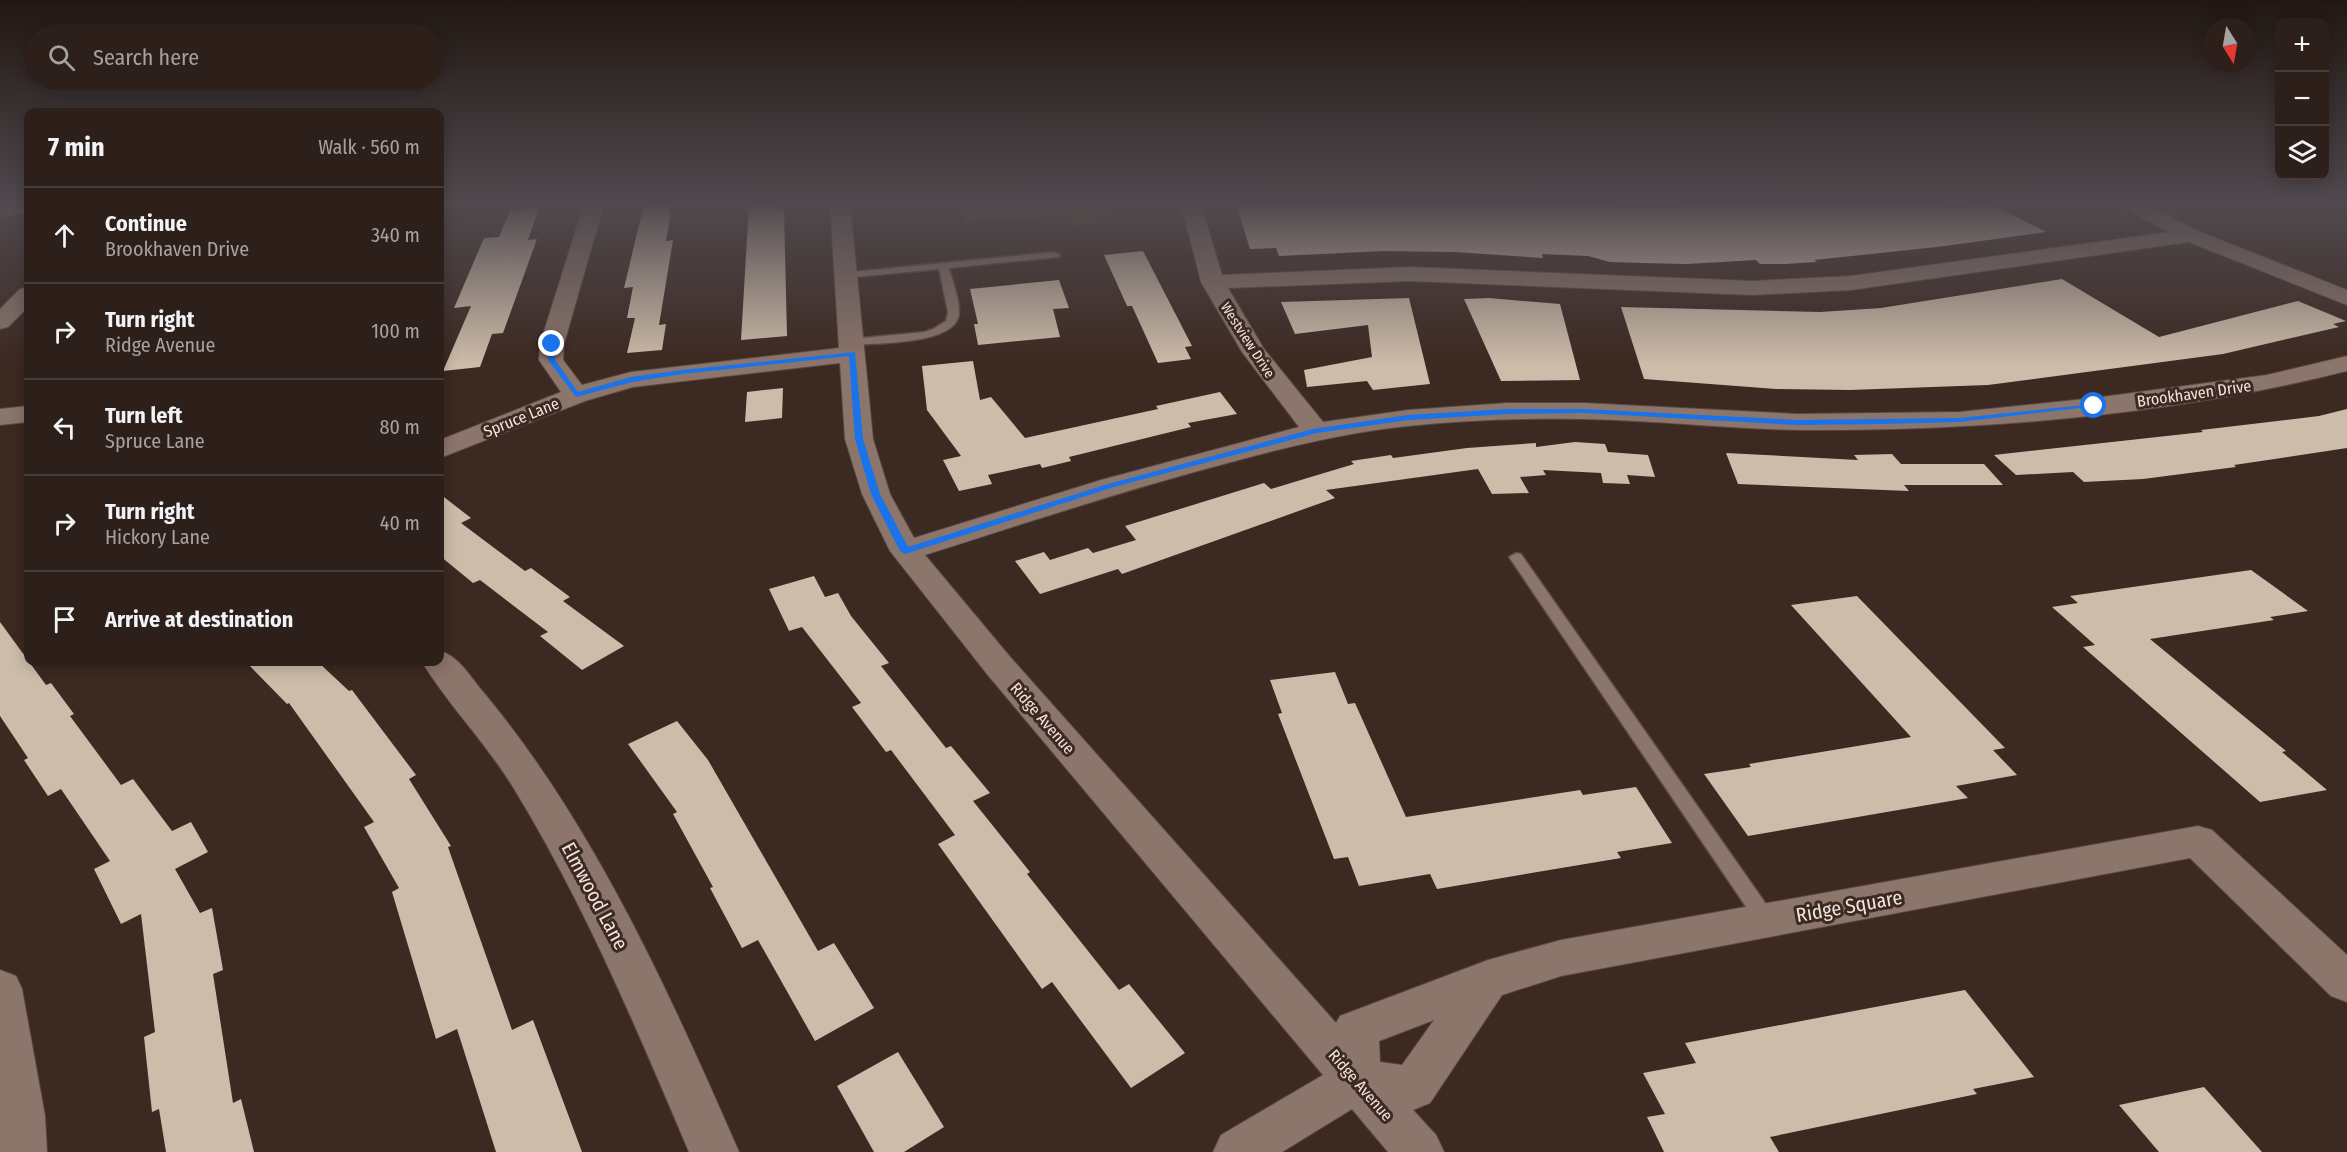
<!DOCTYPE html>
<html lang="en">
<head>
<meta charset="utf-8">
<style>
  :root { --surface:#2d1f19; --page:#392c26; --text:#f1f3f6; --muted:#a7a2a2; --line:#483d38 }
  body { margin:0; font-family:"Fira Sans Condensed",sans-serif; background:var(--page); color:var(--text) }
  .controls { position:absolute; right:18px; top:18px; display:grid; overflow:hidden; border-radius:12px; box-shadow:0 3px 15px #0003 }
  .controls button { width:54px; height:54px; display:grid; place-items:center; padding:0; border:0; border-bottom:2px solid var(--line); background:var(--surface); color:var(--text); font:30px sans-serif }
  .compass { position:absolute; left:2203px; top:18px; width:54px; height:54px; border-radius:50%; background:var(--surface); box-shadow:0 3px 15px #0003; rotate:169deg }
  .stop { position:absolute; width:18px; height:18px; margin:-14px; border:4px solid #1a73e8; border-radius:50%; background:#fff }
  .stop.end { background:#1a73e8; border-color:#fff; box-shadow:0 2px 6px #0008 }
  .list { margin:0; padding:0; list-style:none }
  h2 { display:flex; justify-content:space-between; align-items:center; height:78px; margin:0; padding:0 24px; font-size:26px }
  h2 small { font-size:20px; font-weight:400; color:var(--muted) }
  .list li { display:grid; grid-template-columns:39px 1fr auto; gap:18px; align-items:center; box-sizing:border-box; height:96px; padding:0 24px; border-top:2px solid var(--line) }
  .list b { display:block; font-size:22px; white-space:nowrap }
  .list p { margin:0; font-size:20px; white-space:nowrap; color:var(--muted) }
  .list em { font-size:20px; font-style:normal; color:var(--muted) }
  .icon { flex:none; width:33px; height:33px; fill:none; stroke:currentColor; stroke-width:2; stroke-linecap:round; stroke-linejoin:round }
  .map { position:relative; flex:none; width:2347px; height:1152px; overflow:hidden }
  .search { position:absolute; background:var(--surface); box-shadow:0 3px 15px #0003; left:24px; top:24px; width:420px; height:66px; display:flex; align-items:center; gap:15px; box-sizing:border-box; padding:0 21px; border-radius:33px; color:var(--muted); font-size:22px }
  .panel { position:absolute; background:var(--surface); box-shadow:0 3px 15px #0003; left:24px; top:108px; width:420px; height:558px; border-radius:12px }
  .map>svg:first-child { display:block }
</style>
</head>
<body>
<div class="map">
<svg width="2347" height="1152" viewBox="0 0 2347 1152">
  <rect width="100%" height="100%" fill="#3c2921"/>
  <!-- green -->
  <g fill="#5c4d10">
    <path d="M960,204H1053L1057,215L966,223Z"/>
    <path d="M1068,204H1110L1113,210L1094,214L1098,223L1075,225L1071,215L1062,216L1059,207Z"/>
  </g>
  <!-- building -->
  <g fill="#cdbca9">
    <path d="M644,204H670L668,212H671L666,241L673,240L659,325L666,324L662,350L627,353L635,318H627L633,287L624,288Z"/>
    <path d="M749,204H777V210L784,209L787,336L741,340Z"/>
    <path d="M1236,204H1612L1613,207L1651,208L1743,204H1944L1945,208L1993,205L2046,232L1937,247L1814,260L1817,262L1785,264H1760L1756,260L1687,264L1643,263L1610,262L1588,256L1542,254L1543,258L1455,252L1383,251L1279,256L1276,248L1250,249Z"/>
    <path d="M539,208L528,240L537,239L503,333L492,334L480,367L443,371L471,306L454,308L484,238L499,237L510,211Z"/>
    <path d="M1143,251L1192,346L1185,347L1191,359L1158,363L1132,306H1127L1104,255Z"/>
    <path d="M2062,279L2159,337L2298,301L2346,321L2333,324L2339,327L2223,354L1988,385L1850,390L1776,389L1644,379L1621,307L1820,312L1881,308Z"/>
    <path d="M1059,280L1069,308L1053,309L1060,337L978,345L974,324H978L970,289Z"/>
    <path d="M1409,298L1430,384L1373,390L1367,381L1307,387L1304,370L1372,357L1368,325L1295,334L1281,302Z"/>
    <path d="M1489,298L1560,304L1580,380L1501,381L1464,299Z"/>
    <path d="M973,361L980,400L991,397L1025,438L1158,409L1156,406L1220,392L1237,414L1188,423L1191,427L1069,457L1071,461L1042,468L1040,464L988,475L992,484L959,491L943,460L961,456L927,410L922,366Z"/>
    <path d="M783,388L782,418L745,422L747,392Z"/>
    <path d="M2347,409V448L2234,465L2236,467L2143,479L2084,482L2073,472L2016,475L1994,455L2203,432L2201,430L2319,416Z"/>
    <path d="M1575,442L1605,444L1608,452L1648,455L1655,477L1627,475L1630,484L1603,483L1601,473L1543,470L1546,475L1520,477L1529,493L1492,494L1478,469L1326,490L1335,498L1122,574L1118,569L1040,594L1015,561L1044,552L1050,560L1088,548L1093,553L1136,540L1125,526L1264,483L1271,489L1354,464L1351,461L1391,455L1393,458L1467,448L1536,443V447Z"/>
    <path d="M1726,453L1858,460L1854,455L1892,454L1901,464H1984L2003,485H1904L1909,491L1738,484Z"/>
    <path d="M440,494L471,518L461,523L525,571L531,568L570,597L563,601L624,646L582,670L540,636L548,632L480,580L473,583L440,556Z"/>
    <path d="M2251,570L2308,611L2270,617L2274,620L2150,639L2286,751L2282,752L2327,790L2260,802L2083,647L2095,645L2052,607L2078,603L2070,596Z"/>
    <path d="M814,576L825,597L838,593L851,616L889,663L881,666L946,748L951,746L990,793L973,801L1030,872L1027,874L1119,990L1129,984L1185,1053L1131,1088L1052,982L1042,989L938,844L955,835L891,750L886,752L852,707L861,703L802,627L789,631L769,589Z"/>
    <path d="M1857,596L2005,748L1993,750L2017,775L1956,786L1968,798L1748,836L1704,774L1751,767L1749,764L1911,737L1791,605Z"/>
    <path d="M0,622L46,685L51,683L74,714L70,716L121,785L133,779L172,831L191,822L208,852L175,869L200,913L212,908L223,970L213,974L233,1103L241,1099L254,1152H166L159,1109L152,1112L144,1037L155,1032L141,914L121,924L94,869L110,861L61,789L48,796L24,760L28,758L0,716Z"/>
    <path d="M246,662H318L349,691L352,690L416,775L409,779L451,846L448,847L512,1030L533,1020L582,1152H496L457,1029L436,1039L392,892L399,888L364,827L374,822L289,703L287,704Z"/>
    <path d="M1335,672L1348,704L1355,703L1406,817L1580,790L1583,795L1636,787L1672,843L1617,852L1621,858L1437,889L1430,874L1359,886L1348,857L1334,859L1278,714L1282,713L1270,680Z"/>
    <path d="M677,721L708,760L818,951L834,943L874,1008L815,1041L758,940L742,948L710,888L713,887L673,814L677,812L628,744Z"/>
    <path d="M1965,990L2034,1077L1973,1089L1977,1094L1770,1137L1779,1152H1664L1647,1117L1665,1114L1643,1073L1696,1063L1685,1043Z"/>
    <path d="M898,1052L944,1127L904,1152H874L837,1086Z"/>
    <path d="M2204,1087L2262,1152H2159L2119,1105Z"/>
  </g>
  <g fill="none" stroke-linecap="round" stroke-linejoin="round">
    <defs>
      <g id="service">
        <path d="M1055,252L1060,255L1059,257L949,268C952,281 960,299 959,313C958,345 875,343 851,345L845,342L851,339L924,332L933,329L946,321L948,312L939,269L845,278L840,275L841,273Z"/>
        <path d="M1516,553L1521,554L1773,914L1776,920L1773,926L1766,928L1759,926L1509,557Z"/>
      </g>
      <g id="minor">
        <path d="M28,204V212L0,217V205Z"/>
        <path d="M584,204H604L564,344L563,360L582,385L631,372L839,348L830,204H850L873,439L890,494L914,538L1101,480L1299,427L1242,352L1201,282L1181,204H1201L1222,275L1410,267L1753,281L1851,276L2169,232L2125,208L2122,204H2147L2198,231L2347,290V305L2189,242L1851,290L1753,295L1410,281L1228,288L1264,349L1323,422L1408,410L1507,403H1584L1797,414L1959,412L2094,398L2267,375L2347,356V371C2172,415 1981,431 1800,430C1727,429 1655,420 1582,419C1524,418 1466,420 1408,426C1340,433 1275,450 1209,468C1113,494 1019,525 925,555L1011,658L1336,1023L1340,1016L1488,960L1561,940L2198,826L2212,830L2347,955V1002L2331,996L2190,858L1561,976L1502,995L1430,1103L1413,1110L1436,1135L1444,1152H1388L1352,1109L1282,1152H1213L1221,1135L1323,1075L987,674L890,551L862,494L845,439L840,363L633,387L585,401L440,458V440L561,392L539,360L540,344ZM1434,1020L1402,1065L1380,1062L1379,1041Z"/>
        <path d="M28,287V307L8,327L0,329V309L20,289Z"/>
        <path d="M28,406V422L0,425V409Z"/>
        <path d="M440,651C459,656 471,678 484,693C594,825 671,996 739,1152H689C636,1027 584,903 513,787C486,743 449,706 422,662H440Z"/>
        <path d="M0,970L16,976L22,989L45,1116L47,1152H0Z"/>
      </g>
    </defs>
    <!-- service casing -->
    <use href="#service" stroke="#584940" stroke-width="3"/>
    <!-- minor casing -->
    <use href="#minor" stroke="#584940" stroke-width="2"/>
    <!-- service -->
    <use href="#service" fill="#8c756b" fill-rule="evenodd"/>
    <!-- minor -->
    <use href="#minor" fill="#8c756b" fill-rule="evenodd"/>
  </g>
  <!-- sky -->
  <linearGradient id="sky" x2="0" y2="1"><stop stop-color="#211712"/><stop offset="0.56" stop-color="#50494e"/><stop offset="1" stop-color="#50494e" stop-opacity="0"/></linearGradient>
  <rect width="2347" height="365" fill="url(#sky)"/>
  <!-- route -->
  <path fill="#1a73e8" d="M552,342L556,344L555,360L578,392L631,377L682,370L855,352L863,439L880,494L908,547L1108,484L1313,429L1408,415L1507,409H1584L1797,420L1880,419L1959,418L2094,404L2098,406L1959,422L1880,424L1797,425L1584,413L1507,414L1408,420L1317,433L1114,487L905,554L900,551L871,494L855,439L849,356L682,374L632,382L576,397L548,360V344Z"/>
  <g text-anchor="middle" stroke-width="6" stroke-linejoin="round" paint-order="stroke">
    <!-- far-street labels -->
    <g font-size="14" fill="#f1e4de" stroke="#3c2921">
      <text transform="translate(1248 340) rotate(57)" y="5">Westview Drive</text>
    </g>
    <!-- street labels -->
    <g font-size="16" fill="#f1e4de" stroke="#3c2921">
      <text transform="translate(2194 393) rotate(-8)" y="6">Brookhaven Drive</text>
      <text transform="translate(521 417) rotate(-22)" y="6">Spruce Lane</text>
      <text transform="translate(1043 718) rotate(49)" y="6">Ridge Avenue</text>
      <text transform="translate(1361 1085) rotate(49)" y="6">Ridge Avenue</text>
    </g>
    <!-- near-street labels -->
    <g font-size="20" fill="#f1e4de" stroke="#3c2921">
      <text transform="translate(595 896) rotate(62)" y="7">Elmwood Lane</text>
      <text transform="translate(1849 906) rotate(-10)" y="7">Ridge Square</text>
    </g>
  </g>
</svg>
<div class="controls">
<button>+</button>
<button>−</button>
<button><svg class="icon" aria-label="layers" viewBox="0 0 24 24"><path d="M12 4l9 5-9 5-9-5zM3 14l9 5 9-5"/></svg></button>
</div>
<svg class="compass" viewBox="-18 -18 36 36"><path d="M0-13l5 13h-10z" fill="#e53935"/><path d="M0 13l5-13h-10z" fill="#a7a2a2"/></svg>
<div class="stop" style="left:2094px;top:406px"></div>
<div class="stop end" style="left:552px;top:344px"></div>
<div class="search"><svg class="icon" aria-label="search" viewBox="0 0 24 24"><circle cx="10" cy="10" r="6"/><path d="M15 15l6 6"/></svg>Search here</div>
<section class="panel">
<h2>7 min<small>Walk · 560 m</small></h2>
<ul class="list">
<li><svg class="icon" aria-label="ahead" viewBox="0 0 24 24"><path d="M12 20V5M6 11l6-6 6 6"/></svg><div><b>Continue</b><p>Brookhaven Drive</p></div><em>340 m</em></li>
<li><svg class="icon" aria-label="right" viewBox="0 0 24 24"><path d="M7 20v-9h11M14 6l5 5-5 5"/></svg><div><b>Turn right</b><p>Ridge Avenue</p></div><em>100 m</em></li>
<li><svg class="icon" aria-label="left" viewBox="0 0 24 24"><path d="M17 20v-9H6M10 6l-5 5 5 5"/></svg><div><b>Turn left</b><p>Spruce Lane</p></div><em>80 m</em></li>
<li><svg class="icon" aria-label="right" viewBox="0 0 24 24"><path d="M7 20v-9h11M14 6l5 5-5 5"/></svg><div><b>Turn right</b><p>Hickory Lane</p></div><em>40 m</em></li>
<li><svg class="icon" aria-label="arrive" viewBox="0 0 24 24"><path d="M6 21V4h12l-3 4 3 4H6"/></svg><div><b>Arrive at destination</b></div></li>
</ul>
</section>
</div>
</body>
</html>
